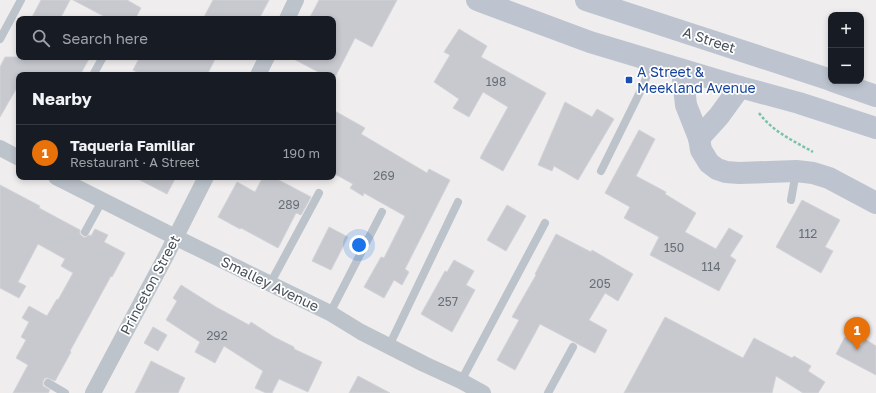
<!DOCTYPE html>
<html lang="en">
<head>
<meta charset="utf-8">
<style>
  :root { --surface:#171b24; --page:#20242c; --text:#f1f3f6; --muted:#9ea1a6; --line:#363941; --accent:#2c63ca }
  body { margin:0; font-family:"Golos Text",sans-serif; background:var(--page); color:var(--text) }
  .controls { position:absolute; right:12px; top:12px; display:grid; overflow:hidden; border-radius:8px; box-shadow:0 2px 6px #0003 }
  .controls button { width:36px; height:36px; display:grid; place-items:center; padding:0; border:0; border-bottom:1px solid var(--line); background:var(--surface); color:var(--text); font:20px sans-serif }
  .you { position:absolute; left:359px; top:245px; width:14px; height:14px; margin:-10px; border:3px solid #fff; border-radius:50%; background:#1a73e8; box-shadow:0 0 0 6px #1a73e833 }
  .badge { display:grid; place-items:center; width:26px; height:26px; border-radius:50%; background:var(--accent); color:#fff; font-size:13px; font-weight:700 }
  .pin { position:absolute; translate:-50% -33px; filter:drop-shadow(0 1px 2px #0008) }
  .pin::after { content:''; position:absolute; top:21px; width:14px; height:12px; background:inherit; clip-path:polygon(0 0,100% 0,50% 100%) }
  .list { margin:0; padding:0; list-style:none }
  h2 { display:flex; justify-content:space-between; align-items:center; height:52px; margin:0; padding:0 16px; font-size:17px }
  h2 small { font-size:13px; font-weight:400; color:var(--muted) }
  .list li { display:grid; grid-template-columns:26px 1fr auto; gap:12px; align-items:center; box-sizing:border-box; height:56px; padding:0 16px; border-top:1px solid var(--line) }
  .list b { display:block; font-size:15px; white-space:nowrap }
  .list p { margin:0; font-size:13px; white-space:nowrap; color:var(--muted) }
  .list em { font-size:13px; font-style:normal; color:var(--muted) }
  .icon { flex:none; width:22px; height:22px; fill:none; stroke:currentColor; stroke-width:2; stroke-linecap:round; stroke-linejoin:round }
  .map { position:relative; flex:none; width:876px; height:393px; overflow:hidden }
  .search { position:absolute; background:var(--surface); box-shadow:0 2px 6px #0003; left:16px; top:16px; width:320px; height:44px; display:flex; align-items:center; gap:10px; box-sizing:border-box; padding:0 14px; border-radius:8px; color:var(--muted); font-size:15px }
  .panel { position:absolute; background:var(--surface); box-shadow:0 2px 6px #0003; left:16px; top:72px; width:320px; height:108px; border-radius:8px }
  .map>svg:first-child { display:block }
</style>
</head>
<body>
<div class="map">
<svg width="876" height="393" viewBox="0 0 876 393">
  <rect width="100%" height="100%" fill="#efeded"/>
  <!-- building -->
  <g fill="#c7c9cf" stroke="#d2d3d8">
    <path d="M41,0H70L60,19H31Z"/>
    <path d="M73,0H127L141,8L135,19H109Z"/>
    <path d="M213,0H269L259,19H203Z"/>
    <path d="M319,0H397L372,47L355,38L333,81V75H324L290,57H333V19H309Z"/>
    <path d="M459,29L487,46L481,57L546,93L503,171L480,158L508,107L483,92L469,117L453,108L459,99L434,82L450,55L444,52Z"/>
    <path d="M5,57H90L80,75H19V84L0,117V67Z"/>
    <path d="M140,57H216L207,75H142L133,70Z"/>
    <path d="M565,102L592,117L597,109L614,119L578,180L554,166L552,171L538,165Z"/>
    <path d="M333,110L365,128L361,134L427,173L429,169L450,180L405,269L409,272L402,285L394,280L384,298L364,287L381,257L384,258L405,216L364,193L363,196L350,188L353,184L333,173Z"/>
    <path d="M639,130L655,139L636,176L666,192L665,194L696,213L685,232L716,249L729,228L743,236L730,256L736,260L719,291L650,255L659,237L624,218L630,207L605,193Z"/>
    <path d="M134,177H176L167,194Z"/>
    <path d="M263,177H273L311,197L301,215L296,213L278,248L241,228L240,229L218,217L237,182L255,192Z"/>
    <path d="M0,185L40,206L39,208L80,230V234L83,237H86L89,235L91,236L95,229L108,235L104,242L125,253L112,277L111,276L70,351L71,352L55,381L48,378H45L43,381V386L50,390L48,393H13L28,365L16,358L26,340L21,337L29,322L22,318L29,306L47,316L57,299L58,300L73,273L61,266L65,259L38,244L18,282L26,286L19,298L0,288Z"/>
    <path d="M802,200L840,220L825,247L833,251L821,273L776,247Z"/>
    <path d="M507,205L526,216L506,251L487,240Z"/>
    <path d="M329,227L348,237L331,270L312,261Z"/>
    <path d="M556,234L591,252L592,250L633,274L618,301L605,293L589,320L607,330L595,353L540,324L515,370L497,360L519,320L512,317L536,275L535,274Z"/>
    <path d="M454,260L474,271L466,285L475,290L452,332L421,314L445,271L447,272Z"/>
    <path d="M181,285L216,307L249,325L251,322L274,337L294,347V349L322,362L308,392L279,379L272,393H266L255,388L263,371L224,346L215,363L195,352L200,342L166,320L177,301L173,298Z"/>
    <path d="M665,317L743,358L754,338L792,358L794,356L811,366L808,371L825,382L818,393H803L776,376L772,393H624Z"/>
    <path d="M153,327L167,335L158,351L144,343Z"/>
    <path d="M845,337L861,346L865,339L876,346V375L836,354Z"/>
    <path d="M151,361L185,378L178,393H135Z"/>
    <path d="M358,376L390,393H349Z"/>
  </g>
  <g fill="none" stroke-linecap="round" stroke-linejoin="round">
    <!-- path -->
    <path stroke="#7bc3a6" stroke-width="2.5" stroke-dasharray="3 2" stroke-linecap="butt" d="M759,113C773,132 794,141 813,152"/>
    <!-- lane -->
    <g stroke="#bdc3cb" stroke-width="8">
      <path d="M0,39L21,0"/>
      <path d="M93,75L103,57"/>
      <path d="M601,171L640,92L653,62"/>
      <path d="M791,200L796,172"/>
      <path d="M85,232L102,201"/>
      <path d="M270,284L319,193"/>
      <path d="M330,313L382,212"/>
      <path d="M389,346L458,202"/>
      <path d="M461,381L545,223"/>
      <path d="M48,383L65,393"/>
      <path d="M548,393L573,347"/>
    </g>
    <!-- street -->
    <g stroke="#bdc3cb" stroke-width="16">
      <path d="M287,19L296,0"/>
      <path d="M258,75L267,57"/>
      <path d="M0,148L19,158"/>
      <path d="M56,177L189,244L330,313L361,332L424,364L461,381L483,393"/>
      <path d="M93,393L167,254L206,177"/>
    </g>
    <!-- secondary -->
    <g stroke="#bdc4cf" stroke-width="22">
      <path d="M477,0L590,42L740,87L799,103L876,128"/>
      <path d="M586,0L831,80"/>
      <path d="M682,70L686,105L699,138L701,150L709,163L717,169L726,172L739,173L796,171L813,173L829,178L876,203"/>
      <path d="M833,81L876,96"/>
      <path d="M699,138L719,116L740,87"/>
    </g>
  </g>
  <!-- markers -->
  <rect fill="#1a4fb4" stroke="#fff" stroke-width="1.5" x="625" y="76" width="8" height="8" rx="2"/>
  <g text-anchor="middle" stroke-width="3.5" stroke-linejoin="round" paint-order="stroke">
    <!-- number labels -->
    <g font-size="12" fill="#676e76">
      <text x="496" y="86">198</text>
      <text x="384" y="180">269</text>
      <text x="289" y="209">289</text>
      <text x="808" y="238">112</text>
      <text x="674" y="252">150</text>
      <text x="711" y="271">114</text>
      <text x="600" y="288">205</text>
      <text x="448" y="306">257</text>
      <text x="217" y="340">292</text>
    </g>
    <!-- street labels -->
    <g font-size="14" fill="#474f58" stroke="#fff">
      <text transform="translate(709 40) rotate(18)" y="5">A Street</text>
      <text transform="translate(270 284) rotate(26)" y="5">Smalley Avenue</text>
      <text transform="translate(150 285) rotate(-62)" y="5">Princeton Street</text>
    </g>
    <!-- transit labels -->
    <g font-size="14" fill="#164399" stroke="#fff" text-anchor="start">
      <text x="637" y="77">A Street &amp;<tspan x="637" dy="16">Meekland Avenue</tspan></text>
    </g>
  </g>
</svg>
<div class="controls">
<button>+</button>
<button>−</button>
</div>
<div class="you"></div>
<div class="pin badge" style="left:857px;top:350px;background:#e8710a">1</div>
<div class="search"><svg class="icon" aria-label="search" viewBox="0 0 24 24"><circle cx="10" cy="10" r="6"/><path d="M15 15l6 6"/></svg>Search here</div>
<section class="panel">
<h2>Nearby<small></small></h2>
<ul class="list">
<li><span class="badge" style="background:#e8710a">1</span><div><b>Taqueria Familiar</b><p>Restaurant · A Street</p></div><em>190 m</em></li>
</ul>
</section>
</div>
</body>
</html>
